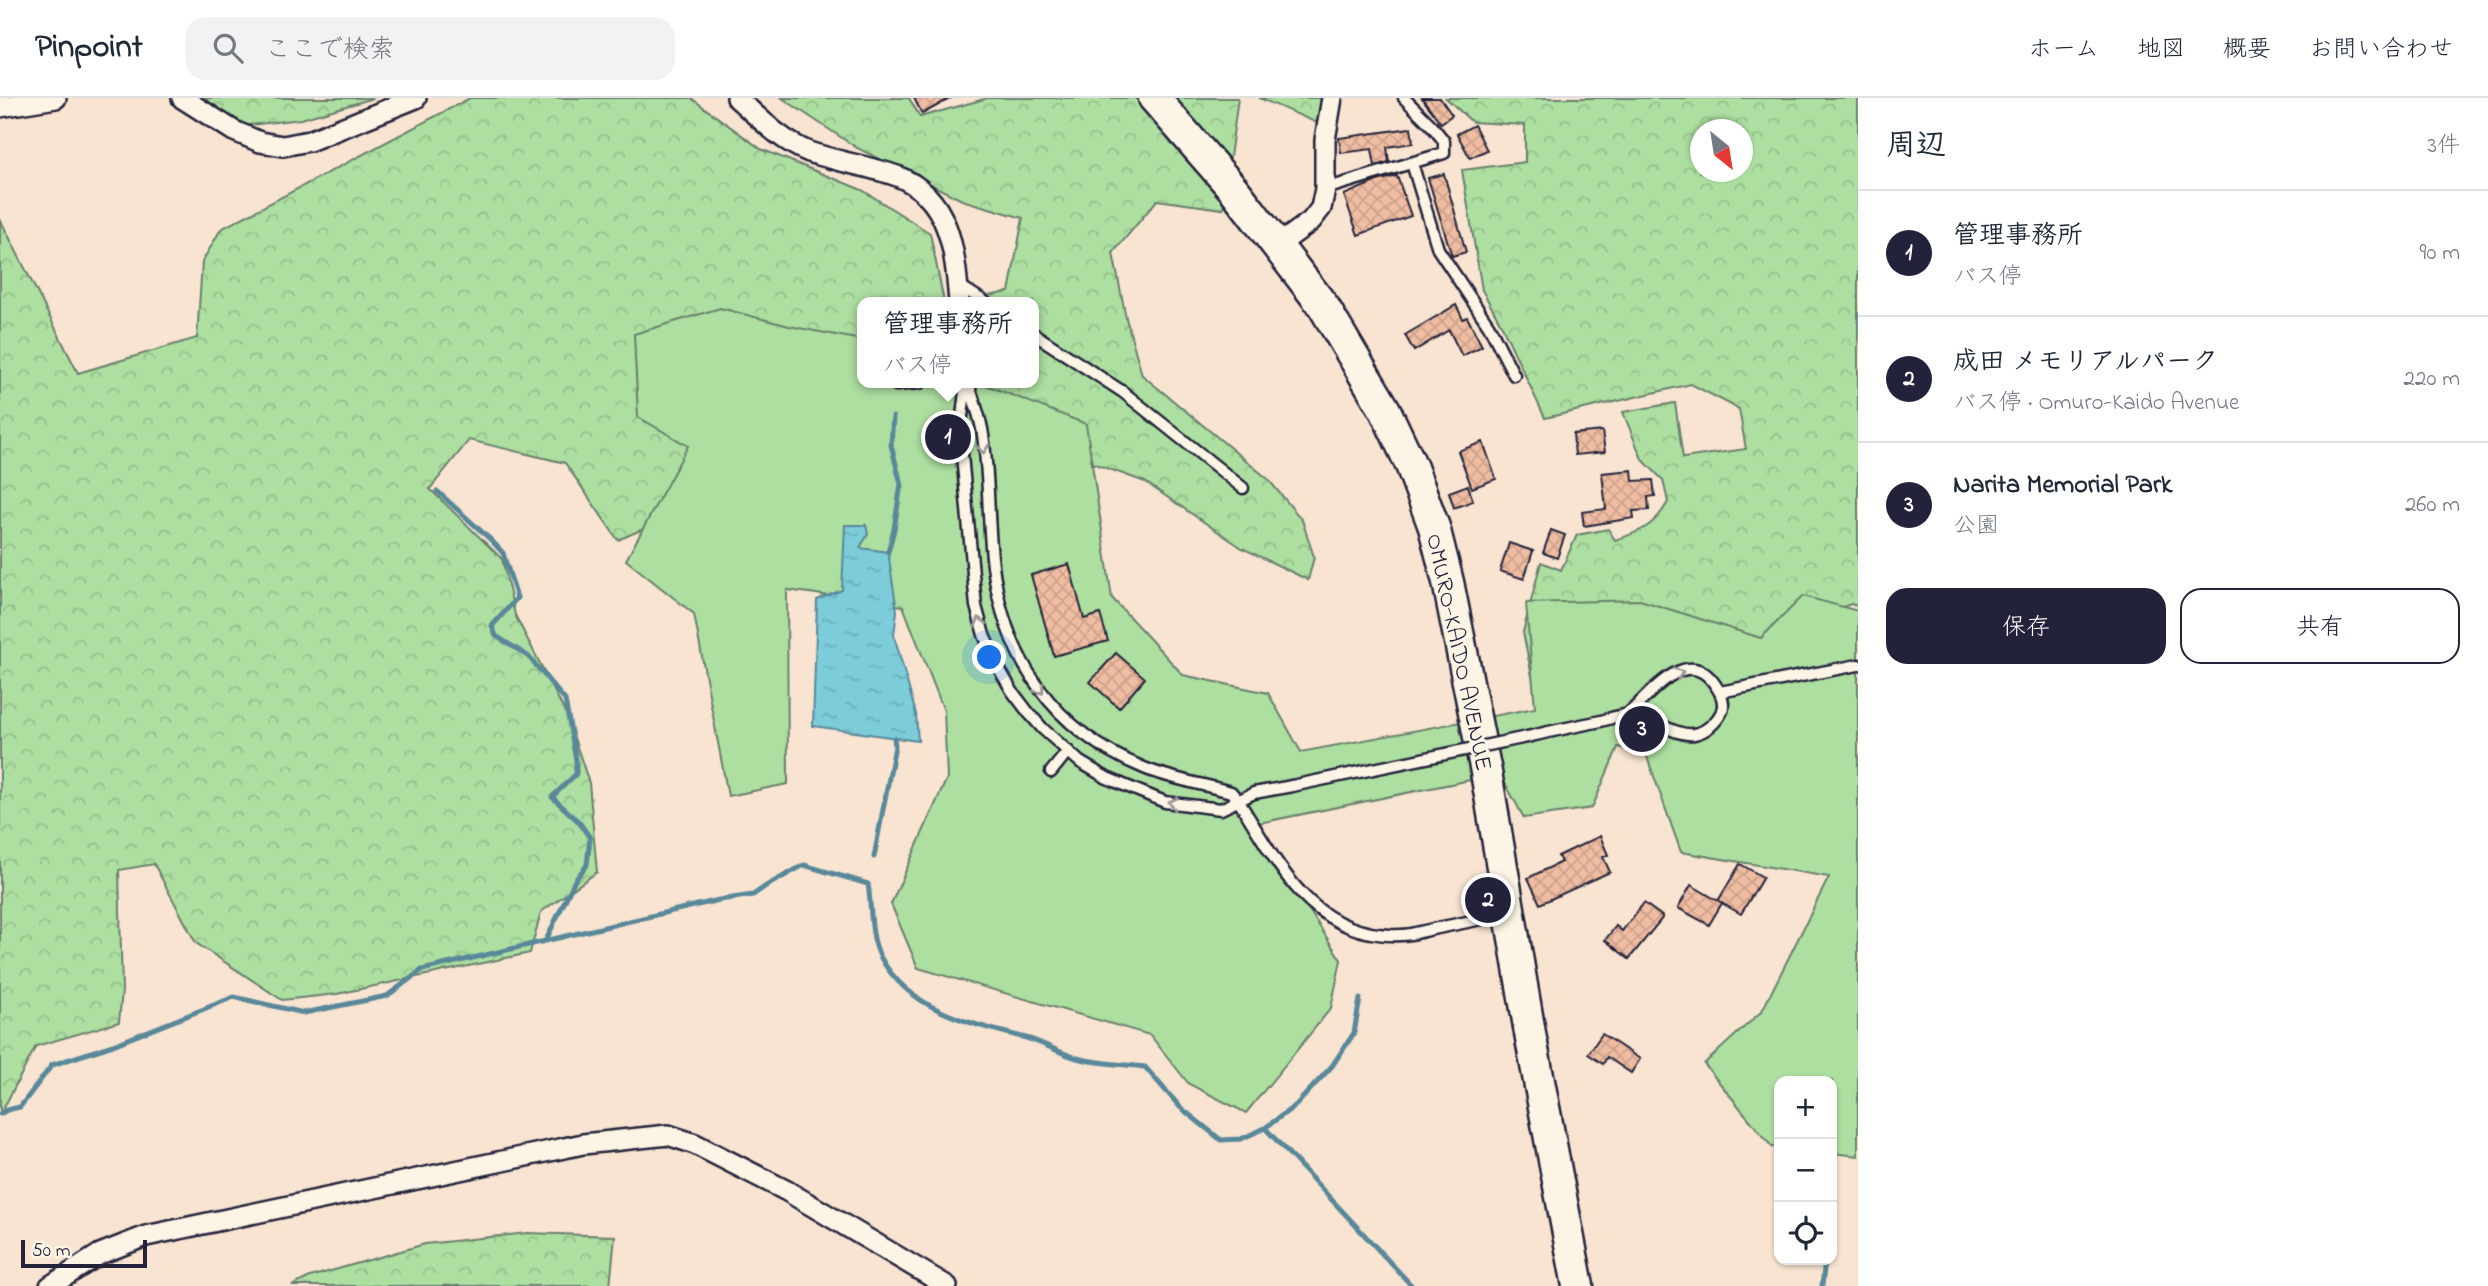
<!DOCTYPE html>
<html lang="ja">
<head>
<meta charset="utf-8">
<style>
  :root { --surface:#fff; --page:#f2f2f3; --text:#1f2937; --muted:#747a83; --line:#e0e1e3; --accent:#22223b }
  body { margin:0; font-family:"Indie Flower","Klee One",sans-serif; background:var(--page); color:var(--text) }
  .controls { position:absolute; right:21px; bottom:21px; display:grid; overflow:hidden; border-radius:14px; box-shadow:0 2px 5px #0004 }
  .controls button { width:63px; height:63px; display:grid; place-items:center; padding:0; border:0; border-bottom:2px solid var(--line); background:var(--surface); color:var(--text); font:35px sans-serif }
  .compass { position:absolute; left:1690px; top:21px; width:63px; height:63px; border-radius:50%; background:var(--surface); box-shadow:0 2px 5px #0004; rotate:150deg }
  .scale { position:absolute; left:21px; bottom:18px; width:126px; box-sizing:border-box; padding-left:7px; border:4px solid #22223b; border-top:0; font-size:19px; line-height:24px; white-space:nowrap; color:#22223b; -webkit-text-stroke:5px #fcf5e5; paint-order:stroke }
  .you { position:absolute; left:990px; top:560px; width:24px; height:24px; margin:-18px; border:5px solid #fff; border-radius:50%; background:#1a73e8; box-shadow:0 0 0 10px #1a73e833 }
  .badge { display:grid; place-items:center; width:46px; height:46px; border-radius:50%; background:var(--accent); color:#fff; font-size:23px; font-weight:700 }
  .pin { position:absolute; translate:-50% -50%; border:4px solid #fff; box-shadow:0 2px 7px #0006 }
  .popup { position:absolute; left:857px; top:199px; width:182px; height:91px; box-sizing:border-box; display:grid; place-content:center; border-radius:14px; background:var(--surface); filter:drop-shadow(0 2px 5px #0005); font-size:23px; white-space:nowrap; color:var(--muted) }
  .popup b { font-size:26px; color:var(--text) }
  .popup::after { content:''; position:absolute; left:50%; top:100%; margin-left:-14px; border:14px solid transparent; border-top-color:var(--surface) }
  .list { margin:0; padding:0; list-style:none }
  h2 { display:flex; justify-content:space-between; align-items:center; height:91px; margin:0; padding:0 28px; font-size:30px }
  h2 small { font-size:23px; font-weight:400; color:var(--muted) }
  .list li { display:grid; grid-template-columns:46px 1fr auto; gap:21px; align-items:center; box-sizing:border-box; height:126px; padding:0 28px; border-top:2px solid var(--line) }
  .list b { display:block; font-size:26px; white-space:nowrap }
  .list p { margin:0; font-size:23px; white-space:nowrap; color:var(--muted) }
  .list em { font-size:23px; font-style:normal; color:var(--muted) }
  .actions { display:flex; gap:14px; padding:21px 28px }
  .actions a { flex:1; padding:16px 0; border:2px solid var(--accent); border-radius:21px; text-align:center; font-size:24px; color:var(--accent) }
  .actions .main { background:var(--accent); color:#fff }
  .icon { flex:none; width:38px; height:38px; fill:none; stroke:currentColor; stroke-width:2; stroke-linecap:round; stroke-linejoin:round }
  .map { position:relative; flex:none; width:1858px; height:1188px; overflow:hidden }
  header { display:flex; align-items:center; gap:42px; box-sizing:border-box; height:98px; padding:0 35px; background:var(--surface); border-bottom:2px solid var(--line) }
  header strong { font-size:33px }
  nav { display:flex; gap:38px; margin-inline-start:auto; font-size:24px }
  .search { width:490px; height:63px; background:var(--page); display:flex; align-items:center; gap:18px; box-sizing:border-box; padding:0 24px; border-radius:21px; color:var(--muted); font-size:26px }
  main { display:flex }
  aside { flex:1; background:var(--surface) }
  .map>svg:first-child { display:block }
</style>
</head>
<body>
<header>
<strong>Pinpoint</strong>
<div class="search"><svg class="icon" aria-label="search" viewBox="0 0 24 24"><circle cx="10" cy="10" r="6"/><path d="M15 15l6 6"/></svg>ここで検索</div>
<nav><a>ホーム</a><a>地図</a><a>概要</a><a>お問い合わせ</a></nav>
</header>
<main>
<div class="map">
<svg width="1858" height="1188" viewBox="0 0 1858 1188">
  <defs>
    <pattern id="forest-crowns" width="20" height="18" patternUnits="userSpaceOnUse" patternTransform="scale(1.75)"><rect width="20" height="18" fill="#addfa0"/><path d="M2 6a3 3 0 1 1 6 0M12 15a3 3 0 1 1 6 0" fill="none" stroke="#95bf8b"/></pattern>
    <pattern id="water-ripples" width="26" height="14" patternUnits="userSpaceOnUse" patternTransform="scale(1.75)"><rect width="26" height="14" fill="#7cccd9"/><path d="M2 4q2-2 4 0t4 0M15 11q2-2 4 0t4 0" fill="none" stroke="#6bafbb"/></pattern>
    <pattern id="building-cross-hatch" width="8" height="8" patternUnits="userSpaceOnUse" patternTransform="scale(1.75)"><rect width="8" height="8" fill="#f0bda2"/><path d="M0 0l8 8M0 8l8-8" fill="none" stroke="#cea28c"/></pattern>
  </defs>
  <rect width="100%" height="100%" fill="#f8e4d1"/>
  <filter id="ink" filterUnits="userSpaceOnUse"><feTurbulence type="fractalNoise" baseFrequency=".0143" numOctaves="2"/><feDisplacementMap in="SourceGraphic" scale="14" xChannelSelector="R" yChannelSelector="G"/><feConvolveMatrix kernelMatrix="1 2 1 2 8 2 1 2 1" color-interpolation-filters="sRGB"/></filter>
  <g filter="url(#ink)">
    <!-- forest -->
    <g fill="url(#forest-crowns)" stroke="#68806e" stroke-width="2" fill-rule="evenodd">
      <path d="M202,0H374L301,21L215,31Z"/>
      <path d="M470,0H691L761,51L862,92L930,135L944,204H862V285H1034V204H956L1009,194L1023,120L962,102L857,50L782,0H909L920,19L988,0H1238L1223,111L1157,102L1113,155L1126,220L1142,277L1268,381L1302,422L1314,459L1308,482L1242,450L1145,384L1054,351L689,411L618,442L565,365L469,342L430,391L502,461L515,517L566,616L589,685L597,774L541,814L530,855L337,896L282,902L196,845L154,766L119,772L122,893L119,924L36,948L0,1017V121L78,275L197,240L202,164L221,131Z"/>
      <path d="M1259,0H1321L1322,27Z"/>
      <path d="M1446,0H1858V508L1851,506L1803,522L1782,543L1538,608L1523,534L1541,464L1561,472L1577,437L1608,431L1615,442C1640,434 1655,428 1668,404L1663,382L1642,361L1623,314L1675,305L1683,360L1746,351L1739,311L1691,286L1545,320L1501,226L1482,192L1462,72L1525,64V27L1472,24ZM1700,32H1742V74H1700Z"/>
      <path d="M527,1135L615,1138L610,1188H292L310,1179L425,1146Z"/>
    </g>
    <!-- park -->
    <path fill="#addfa0" stroke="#68806e" stroke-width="2" d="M720,210L789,228L862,242V285H981L1086,326L1112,500L1183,577L1268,595L1301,654L1535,610L1526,505L1640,502L1761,540L1803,498L1858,513V1058L1832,1055V983H1779V1050L1772,1049L1704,966L1762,913L1829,779L1681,754L1646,656L1618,649L1592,710L1524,720L1500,676L1254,726L1341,862L1331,910L1246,1015L1189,986L1150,937L918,870L891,806L947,680L944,613L903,508L787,492L788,686L728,698L694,516L626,462L688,348L638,319L634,236Z"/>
    <!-- water -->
    <path fill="url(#water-ripples)" stroke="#58889a" stroke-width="2" d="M845,427H866L868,436L860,450L888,454L897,513L894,537L916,616L918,643L813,628L817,502L842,492Z"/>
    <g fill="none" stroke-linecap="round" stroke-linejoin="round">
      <!-- stream -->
      <g stroke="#58889a" stroke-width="5">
        <path d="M437,393L491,442L503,455L517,500L492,528L496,538L528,558L565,602L576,662V676L552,699L579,724L590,740L587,767L575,782L546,842"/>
        <path d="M888,454L894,431L901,386L891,347L893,319"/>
        <path d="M874,759L895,648L894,640"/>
        <path d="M0,1016L7,1012L20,1009L52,967L113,947L234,899L304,915L387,898L422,872L719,802L753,797L766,788L804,767L868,786C872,810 869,838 881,860C910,913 972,926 1026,940C1045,945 1062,957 1081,961C1102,966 1125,966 1145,969L1181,1010L1221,1042L1241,1041L1265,1030L1412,1188"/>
        <path d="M1265,1030L1296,1007L1332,968L1354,935L1360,901"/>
        <path d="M1822,1188L1825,1162"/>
      </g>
    </g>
    <!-- building -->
    <g fill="url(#building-cross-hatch)" stroke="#22223b" stroke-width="2">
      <path d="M914,0H951L922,16Z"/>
      <path d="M1422,0H1440L1452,17L1441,25Z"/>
      <path d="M1474,27L1487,52L1470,60L1457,36Z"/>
      <path d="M1411,30L1413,45L1387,49L1389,64L1375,68L1372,51L1341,55L1339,40Z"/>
      <path d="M1444,76L1466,154L1452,158L1428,80Z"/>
      <path d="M1397,78L1411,118L1358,137L1344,97L1377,83Z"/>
      <path d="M1456,207L1463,221L1467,219L1482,248L1462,258L1449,232L1414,253L1405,237Z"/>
      <path d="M1602,333L1605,354L1575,357L1573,336Z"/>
      <path d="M1483,344L1496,381L1472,390L1458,353Z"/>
      <path d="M1632,372L1633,383L1653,382L1655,398L1648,399L1649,412L1633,413L1634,420L1584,428L1582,414L1606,411L1602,375Z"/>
      <path d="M1468,387L1473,403L1454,410L1449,394Z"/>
      <path d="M1551,432L1565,437L1557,460L1543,455Z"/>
      <path d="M1509,445L1533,453L1524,481L1500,473Z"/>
      <path d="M1069,466L1084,521L1100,516L1108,543L1054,558L1031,477Z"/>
      <path d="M1116,555L1145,580L1119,610L1090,584Z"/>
      <path d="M1600,738L1608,757L1603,759L1610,774L1540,806L1528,780L1561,764L1558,758Z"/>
      <path d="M1740,766L1763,779L1741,816L1718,803Z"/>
      <path d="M1691,787L1722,805L1709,827L1678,810Z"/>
      <path d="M1644,805L1663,819L1629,861L1605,842L1616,828L1622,833Z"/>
      <path d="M1602,936L1640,961L1631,975L1607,959L1603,966L1588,956Z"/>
    </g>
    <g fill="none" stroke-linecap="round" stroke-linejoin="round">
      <defs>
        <g id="lane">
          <path d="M1412,65L1438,151L1489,228L1514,277"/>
          <path d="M1325,91L1444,55V43L1432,28L1404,0"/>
          <path d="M957,186L985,204"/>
          <path d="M1034,236L1123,294L1243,390"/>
          <path d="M966,285L960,335L976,508L984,537L997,567L1012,593L1028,614L1043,631L1080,664L1107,680L1165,704L1221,711L1254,695L1292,688"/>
          <path d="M968,285C973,300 979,315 982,331C990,376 987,423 993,468C1005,562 1054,633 1144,670C1171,681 1202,686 1231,694L1238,702C1279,767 1312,841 1401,837C1412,837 1423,833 1433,831C1457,826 1482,821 1506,816"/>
          <path d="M896,287L920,285"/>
          <path d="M1720,594L1858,567"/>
          <path d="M1527,639C1552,633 1576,628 1601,623C1609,621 1619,617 1627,617C1649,617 1675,639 1694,636C1706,634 1717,624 1722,613C1725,605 1721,595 1716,588C1688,544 1651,596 1627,617"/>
          <path d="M1051,674L1068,653"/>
        </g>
        <g id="street">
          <path d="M182,0L234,33L260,44L283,48L309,43L416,0"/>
          <path d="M737,0C759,20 781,43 809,54C838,64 869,68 897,78C951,99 955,155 959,204"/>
          <path d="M0,9L56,0"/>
          <path d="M1277,148L1311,123L1321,110L1325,91V42L1332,0"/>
          <path d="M50,1188L100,1156L146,1138L583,1046L668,1037L695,1046L787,1093L947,1188"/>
        </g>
        <path id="primary" d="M1154,0L1236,94L1324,209L1385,312L1411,367L1434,429L1448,484L1486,674L1531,941L1578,1188"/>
      </defs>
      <!-- lane casing -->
      <use href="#lane" stroke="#22223b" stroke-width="15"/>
      <!-- street casing -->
      <use href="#street" stroke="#22223b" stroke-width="24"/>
      <!-- primary casing -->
      <use href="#primary" stroke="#22223b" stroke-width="35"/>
      <!-- lane -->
      <use href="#lane" stroke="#fcf5e5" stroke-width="10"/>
      <!-- street -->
      <use href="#street" stroke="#fcf5e5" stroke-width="19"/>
      <!-- primary -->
      <use href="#primary" stroke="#fcf5e5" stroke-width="30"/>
      <defs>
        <path id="lane-bridge" d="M1292,688L1527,639"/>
      </defs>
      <!-- lane-bridge casing -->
      <use href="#lane-bridge" stroke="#22223b" stroke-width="15" stroke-linecap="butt"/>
      <!-- lane-bridge -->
      <use href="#lane-bridge" stroke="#fcf5e5" stroke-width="10"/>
    </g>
    <!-- one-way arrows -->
    <defs><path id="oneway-chevron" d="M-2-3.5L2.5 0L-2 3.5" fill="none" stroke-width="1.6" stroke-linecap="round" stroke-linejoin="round" transform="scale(1.75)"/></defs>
    <g stroke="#9a9698">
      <use href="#oneway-chevron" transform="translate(983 351) rotate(85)"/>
      <use href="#oneway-chevron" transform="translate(980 524) rotate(-106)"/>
      <use href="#oneway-chevron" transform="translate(1679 575) rotate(-20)"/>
      <use href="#oneway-chevron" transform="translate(1040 592) rotate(52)"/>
      <use href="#oneway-chevron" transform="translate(1173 705) rotate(-168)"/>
    </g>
  </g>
  <g text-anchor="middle" stroke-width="6" stroke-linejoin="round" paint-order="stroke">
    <!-- street labels -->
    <g font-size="24" fill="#22223b" stroke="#fcf5e5">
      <text transform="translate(1460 554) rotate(78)" y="8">OMURO-KAIDO AVENUE</text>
    </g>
  </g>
</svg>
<div class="controls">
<button>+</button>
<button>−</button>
<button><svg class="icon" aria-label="locate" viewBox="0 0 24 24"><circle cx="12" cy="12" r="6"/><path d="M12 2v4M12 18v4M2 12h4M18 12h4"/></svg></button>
</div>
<svg class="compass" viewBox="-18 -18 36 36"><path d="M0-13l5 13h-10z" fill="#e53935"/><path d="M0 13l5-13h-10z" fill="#747a83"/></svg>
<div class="scale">50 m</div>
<div class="you"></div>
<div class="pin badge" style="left:948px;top:339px">1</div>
<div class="popup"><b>管理事務所</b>バス停</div>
<div class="pin badge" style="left:1488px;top:802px">2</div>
<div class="pin badge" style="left:1642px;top:631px">3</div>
</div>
<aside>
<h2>周辺<small>3件</small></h2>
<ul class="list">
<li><span class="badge">1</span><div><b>管理事務所</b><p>バス停</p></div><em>90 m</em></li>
<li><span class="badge">2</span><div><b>成田 メモリアルパーク</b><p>バス停 · Omuro-Kaido Avenue</p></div><em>220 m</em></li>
<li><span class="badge">3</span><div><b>Narita Memorial Park</b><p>公園</p></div><em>260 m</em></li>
</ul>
<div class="actions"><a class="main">保存</a><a>共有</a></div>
</aside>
</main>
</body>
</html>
